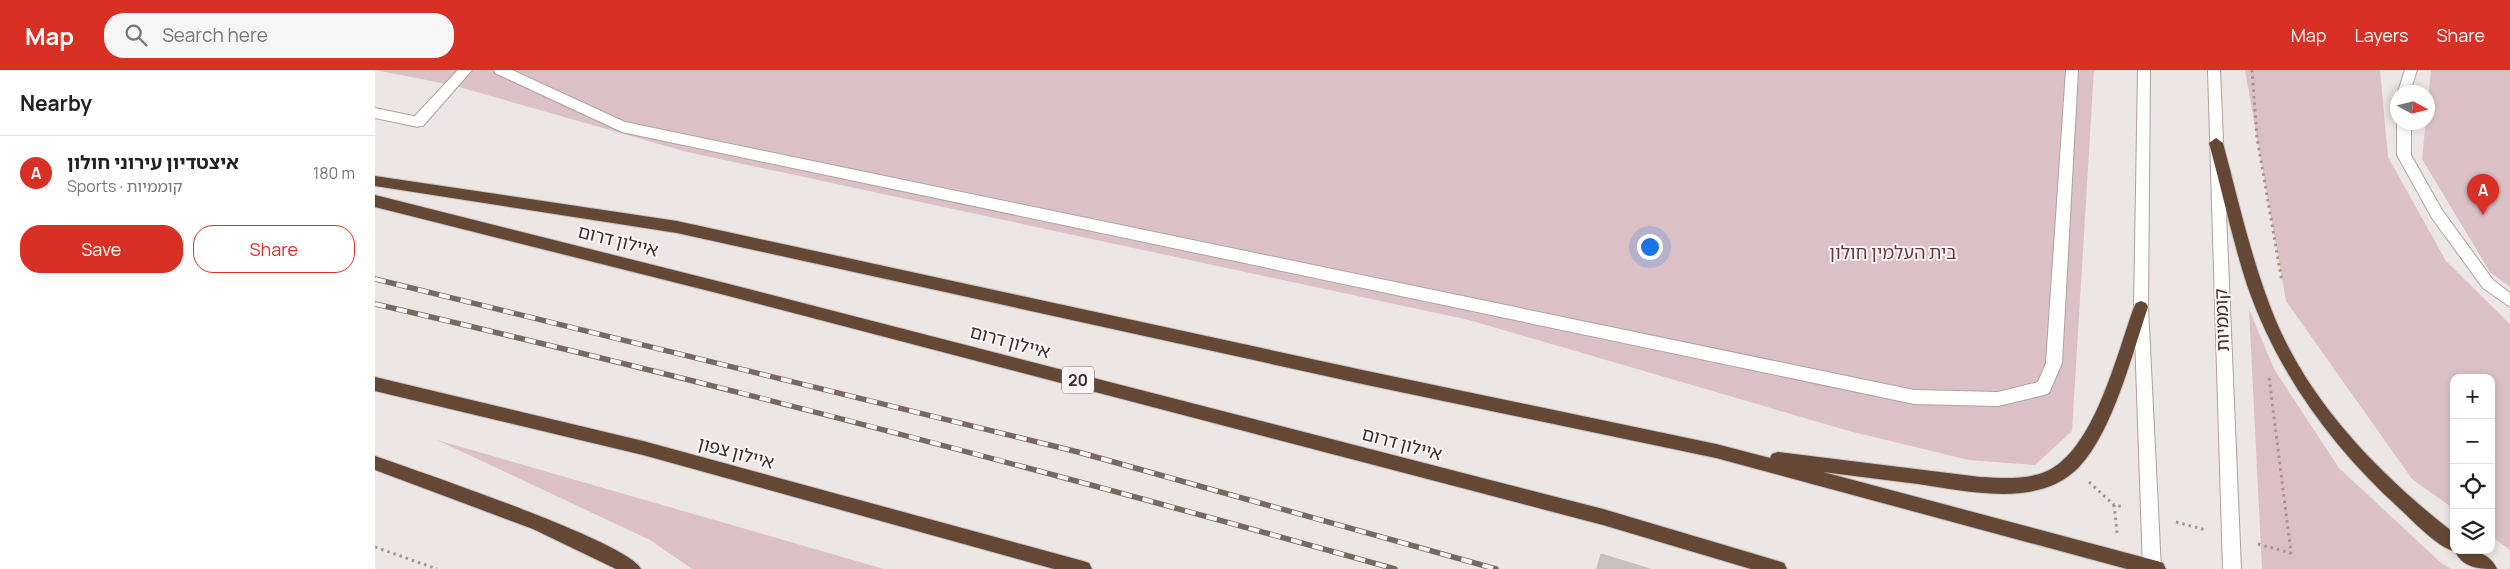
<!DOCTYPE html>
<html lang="en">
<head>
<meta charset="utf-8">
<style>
  :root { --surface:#fff; --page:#f6f6f6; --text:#222; --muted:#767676; --line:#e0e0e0; --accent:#d93025 }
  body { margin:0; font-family:Manrope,"Noto Sans Hebrew",sans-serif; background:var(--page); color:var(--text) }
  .controls { position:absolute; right:15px; bottom:15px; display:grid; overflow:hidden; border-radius:10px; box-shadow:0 2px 8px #0003 }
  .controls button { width:45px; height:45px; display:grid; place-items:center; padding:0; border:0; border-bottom:1px solid var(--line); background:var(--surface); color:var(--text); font:25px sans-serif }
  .compass { position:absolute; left:2015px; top:15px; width:45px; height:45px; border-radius:50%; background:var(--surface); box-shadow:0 2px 8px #0003; rotate:97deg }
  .you { position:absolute; left:1274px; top:176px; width:18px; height:18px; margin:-12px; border:4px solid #fff; border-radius:50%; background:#1a73e8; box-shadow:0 0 0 8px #1a73e833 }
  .badge { display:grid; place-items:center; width:32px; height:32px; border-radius:50%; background:var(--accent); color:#fff; font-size:16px; font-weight:700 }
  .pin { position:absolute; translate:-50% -41px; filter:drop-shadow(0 1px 2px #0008) }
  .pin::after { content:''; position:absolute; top:26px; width:18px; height:15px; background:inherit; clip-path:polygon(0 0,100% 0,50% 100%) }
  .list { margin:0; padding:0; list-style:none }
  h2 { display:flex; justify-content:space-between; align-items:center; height:65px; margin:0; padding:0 20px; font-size:21px }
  h2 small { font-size:16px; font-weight:400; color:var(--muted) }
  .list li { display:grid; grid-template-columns:32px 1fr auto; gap:15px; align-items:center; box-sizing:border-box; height:75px; padding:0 20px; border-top:1px solid var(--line) }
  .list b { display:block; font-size:19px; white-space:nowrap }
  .list p { margin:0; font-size:16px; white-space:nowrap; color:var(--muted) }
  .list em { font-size:16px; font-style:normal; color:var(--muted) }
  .actions { display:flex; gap:10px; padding:15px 20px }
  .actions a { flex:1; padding:11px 0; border:1px solid var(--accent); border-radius:20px; text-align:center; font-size:18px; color:var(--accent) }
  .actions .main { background:var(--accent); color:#fff }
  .icon { flex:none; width:28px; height:28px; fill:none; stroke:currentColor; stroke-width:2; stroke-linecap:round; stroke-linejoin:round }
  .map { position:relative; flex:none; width:2135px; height:499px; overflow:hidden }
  header { display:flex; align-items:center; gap:30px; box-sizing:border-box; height:70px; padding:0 25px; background:var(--accent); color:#fff }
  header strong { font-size:24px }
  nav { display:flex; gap:28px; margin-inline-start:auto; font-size:18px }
  .search { width:350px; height:45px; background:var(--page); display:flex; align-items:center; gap:12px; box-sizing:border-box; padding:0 18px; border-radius:20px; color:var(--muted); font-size:19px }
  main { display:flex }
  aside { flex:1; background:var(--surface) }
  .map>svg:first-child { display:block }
</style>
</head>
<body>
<header>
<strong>Map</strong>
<div class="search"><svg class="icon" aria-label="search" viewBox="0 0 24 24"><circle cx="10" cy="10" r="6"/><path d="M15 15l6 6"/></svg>Search here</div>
<nav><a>Map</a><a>Layers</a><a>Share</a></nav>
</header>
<main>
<aside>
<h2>Nearby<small></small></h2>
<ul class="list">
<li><span class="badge">A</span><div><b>איצטדיון עירוני חולון</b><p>Sports · קוממיות</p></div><em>180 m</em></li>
</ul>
<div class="actions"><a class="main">Save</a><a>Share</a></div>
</aside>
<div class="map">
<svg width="2135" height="499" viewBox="0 0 2135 499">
  <rect width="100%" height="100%" fill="#ece6e5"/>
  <!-- green -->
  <g fill="#dbc1c5">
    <path d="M0,0H1719L1697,361L1660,395L1594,390L1474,361L1094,250L312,82L77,15Z"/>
    <path d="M1870,0H2005L2013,87L2071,191L2135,254V480L2116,466V308H2079V439L2037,409L1911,231Z"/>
    <path d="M2056,0H2135V217L2115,202L2047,89Z"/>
    <path d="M1874,239L1899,299L1964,398L2065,492L2076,499H1887Z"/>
    <path d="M62,370L509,499H317L275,470Z"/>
  </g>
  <!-- building -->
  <path fill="#cac0be" stroke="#c5bab8" d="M1226,484L1275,499H1222Z"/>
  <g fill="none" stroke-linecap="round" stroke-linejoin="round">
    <defs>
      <g id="lane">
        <path d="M83,0H97L48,56H38L36,52L38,48Z"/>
        <path d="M119,0H137L250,52L1539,320L1623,322L1663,312L1671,293L1691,0H1703L1687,293L1674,323L1669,325L1623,336L1539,334L247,62L120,3Z"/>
        <path d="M2030,0H2042L2035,22H2023Z"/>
        <path d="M2022,52H2036V85L2067,140L2118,210L2135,223V237L2108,218L2057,148L2022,85Z"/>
      </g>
      <path id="street" d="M0,38L43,47L50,52L43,57L0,48Z"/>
      <g id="secondary">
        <path d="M1763,0H1775L1773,237L1786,499H1768L1759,237Z"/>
        <path d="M1833,0H1845L1866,499H1848Z"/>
      </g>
      <g id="highway">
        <path d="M1841,68L1848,73C1864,133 1877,193 1901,251C1937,336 2007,407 2079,463V480C2096,480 2114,481 2122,499C2106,499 2088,499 2080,481C2065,480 2036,449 2024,438C1957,377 1902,302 1872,215C1857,169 1847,120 1834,73Z"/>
        <path d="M0,106L302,151L992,301L1341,374L1395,388L1397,384L1403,382L1605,407C1626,408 1650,410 1670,402C1719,382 1742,283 1759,237L1761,233L1766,231L1771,233L1773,237C1757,284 1738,361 1704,397C1664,439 1592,421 1543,414C1511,410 1480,406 1448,402L1782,491L1788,493L1791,499H1752L1341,388L992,315L302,163L0,116Z"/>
        <path d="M0,125L342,211L1228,439L1403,491L1409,493L1412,499H1376L1228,455L342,223L0,137Z"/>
        <path d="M0,307L268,371L708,491L714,493L717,499H679L268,385L0,321Z"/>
        <path d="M0,386C39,400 254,472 266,499H241L158,459L0,400Z"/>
      </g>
    </defs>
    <!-- lane casing -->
    <use href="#lane" stroke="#ada3a0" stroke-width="2"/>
    <!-- street casing -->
    <use href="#street" stroke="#ada3a0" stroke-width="2"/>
    <!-- secondary casing -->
    <use href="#secondary" stroke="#aea09c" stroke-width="2"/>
    <!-- highway casing -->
    <use href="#highway" stroke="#c8c4c2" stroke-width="2"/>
    <!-- path -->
    <g stroke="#ac9289" stroke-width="3" stroke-dasharray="2.5 4" stroke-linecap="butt">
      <path d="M1877,0L1882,68L1907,212"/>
      <path d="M1714,412L1739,435"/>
      <path d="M1801,452L1831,460"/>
      <path d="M1742,463L1739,435L1749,437"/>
      <path d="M1883,474L1916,483L1894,307"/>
      <path d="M0,477L62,499"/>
    </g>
    <!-- lane -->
    <use href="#lane" fill="#fff" fill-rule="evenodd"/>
    <!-- street -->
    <use href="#street" fill="#fff" fill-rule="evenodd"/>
    <!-- secondary -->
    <use href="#secondary" fill="#fff" fill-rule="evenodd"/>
    <!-- highway -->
    <use href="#highway" fill="#654735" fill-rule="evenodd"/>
    <defs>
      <g id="rail">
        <path d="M0,209L703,382L1121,499"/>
        <path d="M0,234C342,313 682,404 1020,499"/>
      </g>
    </defs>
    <!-- rail casing -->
    <use href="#rail" stroke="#776861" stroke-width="5.5"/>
    <!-- rail -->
    <use href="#rail" stroke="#f9f5f5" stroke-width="4" stroke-dasharray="11" stroke-linecap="butt"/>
  </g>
  <g text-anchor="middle" stroke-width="4" stroke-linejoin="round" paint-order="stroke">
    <!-- shield labels -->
    <rect fill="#f9f5f5" stroke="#756964" stroke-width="1" x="687" y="296.5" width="32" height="27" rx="4"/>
    <g font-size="16" font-weight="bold" fill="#3c2d26">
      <text x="703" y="316">20</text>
    </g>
    <!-- street labels -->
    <g font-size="18" fill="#3c2d26" stroke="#f9f5f5">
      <text transform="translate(243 171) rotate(14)" y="6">איילון דרום</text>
      <text transform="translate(1847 250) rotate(-92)" y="6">קוממיות</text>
      <text transform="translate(635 272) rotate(15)" y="6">איילון דרום</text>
      <text transform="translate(1027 374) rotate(15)" y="6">איילון דרום</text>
      <text transform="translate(361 383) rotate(15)" y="6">איילון צפון</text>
    </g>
    <!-- park labels -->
    <g font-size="18" fill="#6e3538" stroke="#f9f5f5">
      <text x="1518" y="189">בית העלמין חולון</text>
    </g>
  </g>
</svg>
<div class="controls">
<button>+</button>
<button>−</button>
<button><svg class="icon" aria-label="locate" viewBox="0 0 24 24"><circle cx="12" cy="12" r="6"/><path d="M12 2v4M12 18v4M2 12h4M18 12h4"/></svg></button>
<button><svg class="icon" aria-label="layers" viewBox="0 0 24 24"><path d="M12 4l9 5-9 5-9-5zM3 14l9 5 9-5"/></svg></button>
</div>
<svg class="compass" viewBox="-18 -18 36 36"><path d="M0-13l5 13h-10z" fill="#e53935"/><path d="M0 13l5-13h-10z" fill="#767676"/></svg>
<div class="you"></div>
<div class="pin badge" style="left:2108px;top:145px">A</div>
</div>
</main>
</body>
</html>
